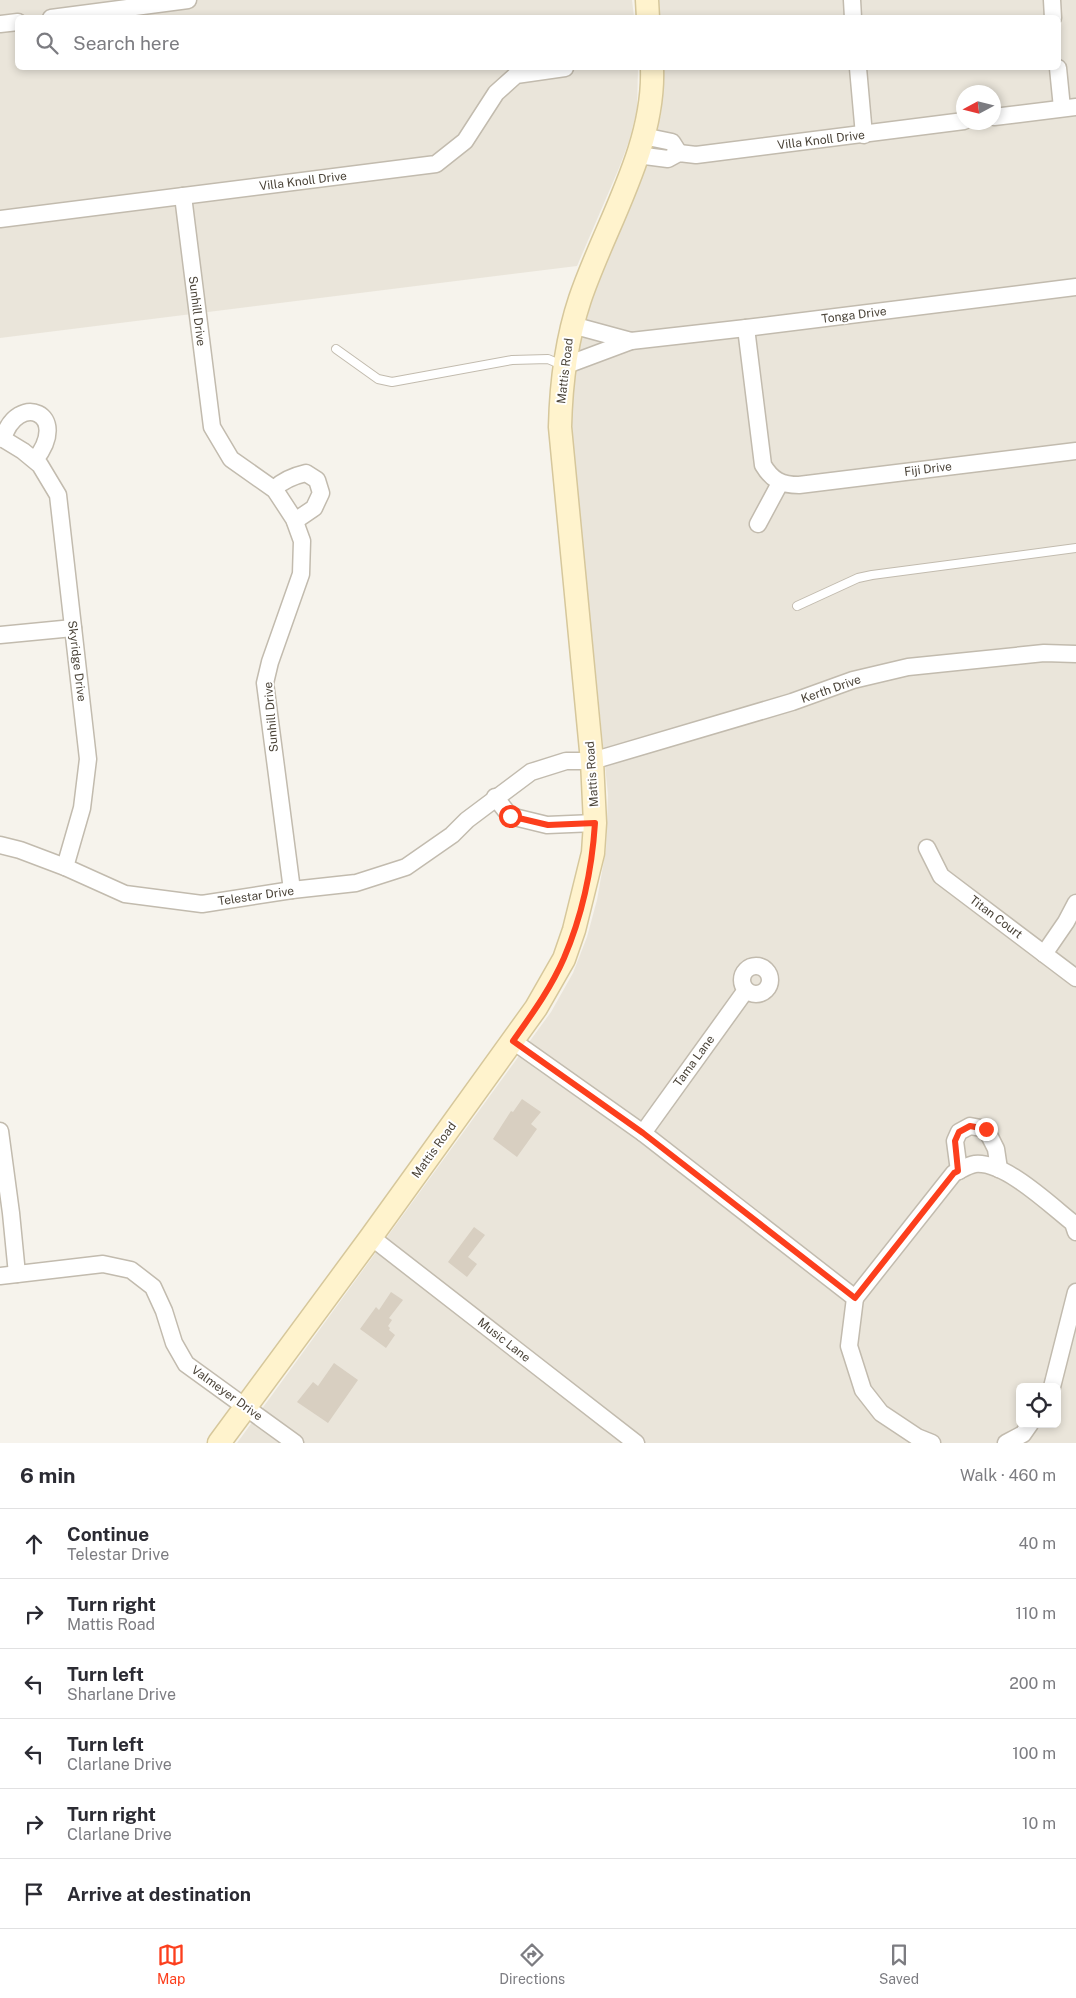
<!DOCTYPE html>
<html lang="en">
<head>
<meta charset="utf-8">
<style>
  :root { --surface:#fff; --page:#f2f2f3; --text:#2b2b33; --muted:#7c7c81; --line:#e1e1e2; --accent:#fc3f1d }
  body { margin:0; font-family:"Public Sans",sans-serif; background:var(--page); color:var(--text) }
  .controls { position:absolute; right:15px; bottom:15px; display:grid; overflow:hidden; border-radius:8px; box-shadow:0 2px 8px #0003 }
  .controls button { width:45px; height:45px; display:grid; place-items:center; padding:0; border:0; border-bottom:1px solid var(--line); background:var(--surface); color:var(--text); font:25px sans-serif }
  .compass { position:absolute; left:956px; top:85px; width:45px; height:45px; border-radius:50%; background:var(--surface); box-shadow:0 2px 8px #0003; rotate:263deg }
  .stop { position:absolute; width:15px; height:15px; margin:-11px; border:4px solid #fc3f1d; border-radius:50%; background:#fff }
  .stop.end { background:#fc3f1d; border-color:#fff; box-shadow:0 1px 5px #0008 }
  .list { margin:0; padding:0; list-style:none }
  h2 { display:flex; justify-content:space-between; align-items:center; height:65px; margin:0; padding:0 20px; font-size:21px }
  h2 small { font-size:16px; font-weight:400; color:var(--muted) }
  .list li { display:grid; grid-template-columns:32px 1fr auto; gap:15px; align-items:center; box-sizing:border-box; height:70px; padding:0 20px; border-top:1px solid var(--line) }
  .list b { display:block; font-size:19px; white-space:nowrap }
  .list p { margin:0; font-size:16px; white-space:nowrap; color:var(--muted) }
  .list em { font-size:16px; font-style:normal; color:var(--muted) }
  .icon { flex:none; width:28px; height:28px; fill:none; stroke:currentColor; stroke-width:2; stroke-linecap:round; stroke-linejoin:round }
  .map { position:relative; flex:none; width:1076px; height:1443px; overflow:hidden }
  .search { position:absolute; background:var(--surface); box-shadow:0 2px 8px #0003; left:15px; right:15px; top:15px; height:55px; display:flex; align-items:center; gap:12px; box-sizing:border-box; padding:0 18px; border-radius:8px; color:var(--muted); font-size:19px }
  .sheet { height:485px; background:var(--surface) }
  nav { display:flex; justify-content:space-around; align-items:center; box-sizing:border-box; height:70px; border-top:1px solid var(--line); background:var(--surface); font-size:14px; color:var(--muted) }
  nav a { display:grid; justify-items:center; gap:2px }
  nav .on { color:var(--accent) }
  .map>svg:first-child { display:block }
</style>
</head>
<body>
<div class="map">
<svg width="1076" height="1443" viewBox="0 0 1076 1443">
  <rect width="100%" height="100%" fill="#f6f3ec"/>
  <!-- residential -->
  <g fill="#eae5da" fill-rule="evenodd">
    <path d="M0,0H632L634,17L18,18V68H638L637,110L629,141L619,168L577,266L0,338Z"/>
    <path d="M658,0H1076V1443H237L551,1012L573,973L587,937L597,900L606,849L608,795L571,426L572,384L585,309L661,115L664,84L663,68H1058V18H659ZM964,92H994V122H964ZM1020,1387H1057V1424H1020Z"/>
  </g>
  <!-- building -->
  <g fill="#d8cfc1">
    <path d="M522,1099L541,1112L531,1124L537,1129L517,1157L493,1139L511,1111L513,1112Z"/>
    <path d="M474,1227L485,1235L468,1257L477,1264L467,1277L448,1262Z"/>
    <path d="M391,1292L403,1300L389,1318L392,1320L388,1326L390,1328L389,1330L395,1335L386,1348L360,1329L376,1307L379,1310Z"/>
    <path d="M334,1363L358,1380L328,1423L297,1402L313,1382L318,1386Z"/>
  </g>
  <g fill="none" stroke-linecap="round" stroke-linejoin="round">
    <defs>
      <g id="lane">
        <path d="M336,349L378,379L392,382L512,360L548,359L562,365"/>
        <path d="M797,606L858,578L872,575L1076,548"/>
      </g>
      <g id="street">
        <path d="M852,0L853,18"/>
        <path d="M1052,0L1053,18"/>
        <path d="M51,18L188,0"/>
        <path d="M0,24L18,22"/>
        <path d="M858,68L864,135"/>
        <path d="M1058,68L1062,108"/>
        <path d="M994,117L1076,107"/>
        <path d="M643,136L672,142L679,153"/>
        <path d="M637,155L668,159L679,153L696,155L964,121"/>
        <path d="M183,196L212,427L231,459L275,490L294,519L302,541L301,574L270,662L265,683L292,890"/>
        <path d="M0,219L436,164L465,141L496,93L516,75L565,68"/>
        <path d="M572,325L631,341"/>
        <path d="M746,328L763,465C772,480 781,485 799,485L1076,451"/>
        <path d="M564,366L631,341L746,328L1076,287"/>
        <path d="M0,437L23,451L40,465L58,495L88,759L82,808L65,867"/>
        <path d="M3,439C17,391 72,413 35,460"/>
        <path d="M274,489C283,480 293,476 306,473L317,480L321,493L314,508L295,521"/>
        <path d="M758,524L780,483"/>
        <path d="M0,635L73,628"/>
        <path d="M495,797L510,816L547,825L595,823"/>
        <path d="M0,845L20,850L65,867L125,894L202,904L292,890L356,883L406,867L452,835L467,820L531,772L566,761H592L792,702L853,680L908,667L1044,653L1076,654"/>
        <path d="M927,848L941,876L1076,978"/>
        <path d="M1044,954L1066,922L1076,903"/>
        <circle cx="756" cy="980" r="14"/>
        <path d="M513,1041L643,1133L855,1298L849,1346L863,1390L881,1413L917,1437L932,1443"/>
        <path d="M0,1131L11,1213L17,1274"/>
        <path d="M643,1133L746,990"/>
        <path d="M959,1171L955,1141L959,1132L970,1126L986,1129L996,1149L999,1169"/>
        <path d="M371,1237L636,1443"/>
        <path d="M0,1276L103,1264L131,1270L153,1287L164,1311L174,1343L186,1364L295,1443"/>
        <path d="M855,1298L954,1173C961,1170 968,1165 975,1164C1005,1161 1050,1205 1073,1223L1076,1232"/>
        <path d="M1052,1387L1076,1292"/>
        <path d="M1006,1443L1023,1434L1030,1424"/>
      </g>
      <g id="secondary">
        <path d="M647,0L648,18"/>
        <path d="M219,1443L371,1237L536,1008L564,959L574,930L593,853L595,823L592,761L560,427C561,384 566,341 580,299C605,225 655,148 652,68"/>
      </g>
    </defs>
    <!-- lane casing -->
    <use href="#lane" stroke="#c2bbae" stroke-width="10"/>
    <!-- street casing -->
    <use href="#street" stroke="#c2bbae" stroke-width="19"/>
    <!-- secondary casing -->
    <use href="#secondary" stroke="#d6c79b" stroke-width="25"/>
    <!-- lane -->
    <use href="#lane" stroke="#fff" stroke-width="8"/>
    <!-- street -->
    <use href="#street" stroke="#fff" stroke-width="16"/>
    <!-- secondary -->
    <use href="#secondary" stroke="#fff3cd" stroke-width="22"/>
  </g>
  <g fill="none" stroke-linecap="round" stroke-linejoin="round">
    <!-- route -->
    <path stroke="#fc3f1d" stroke-width="6" d="M510,816L548,825L595,823C592,869 582,916 564,958C551,988 532,1014 513,1041L643,1133L855,1298L954,1173L958,1171L955,1141L959,1132L970,1126L986,1129"/>
  </g>
  <g text-anchor="middle" stroke-width="4" stroke-linejoin="round" paint-order="stroke">
    <!-- street labels -->
    <g font-size="12" fill="#4b4439" stroke="#fff">
      <text transform="translate(821 140) rotate(-7)" y="4">Villa Knoll Drive</text>
      <text transform="translate(303 181) rotate(-7)" y="4">Villa Knoll Drive</text>
      <text transform="translate(197 311) rotate(83)" y="4">Sunhill Drive</text>
      <text transform="translate(854 315) rotate(-7)" y="4">Tonga Drive</text>
      <text transform="translate(565 371) rotate(-83)" y="4">Mattis Road</text>
      <text transform="translate(928 469) rotate(-7)" y="4">Fiji Drive</text>
      <text transform="translate(77 661) rotate(83)" y="4">Skyridge Drive</text>
      <text transform="translate(831 689) rotate(-19)" y="4">Kerth Drive</text>
      <text transform="translate(271 717) rotate(-95)" y="4">Sunhill Drive</text>
      <text transform="translate(592 774) rotate(-94)" y="4">Mattis Road</text>
      <text transform="translate(256 896) rotate(-8)" y="4">Telestar Drive</text>
      <text transform="translate(996 917) rotate(37)" y="4">Titan Court</text>
      <text transform="translate(694 1061) rotate(-54)" y="4">Tama Lane</text>
      <text transform="translate(434 1150) rotate(-54)" y="4">Mattis Road</text>
      <text transform="translate(504 1340) rotate(38)" y="4">Music Lane</text>
      <text transform="translate(227 1393) rotate(36)" y="4">Valmeyer Drive</text>
    </g>
  </g>
</svg>
<div class="controls">
<button><svg class="icon" aria-label="locate" viewBox="0 0 24 24"><circle cx="12" cy="12" r="6"/><path d="M12 2v4M12 18v4M2 12h4M18 12h4"/></svg></button>
</div>
<svg class="compass" viewBox="-18 -18 36 36"><path d="M0-13l5 13h-10z" fill="#e53935"/><path d="M0 13l5-13h-10z" fill="#7c7c81"/></svg>
<div class="stop" style="left:510px;top:816px"></div>
<div class="stop end" style="left:986px;top:1129px"></div>
<div class="search"><svg class="icon" aria-label="search" viewBox="0 0 24 24"><circle cx="10" cy="10" r="6"/><path d="M15 15l6 6"/></svg>Search here</div>
</div>
<section class="sheet">
<h2>6 min<small>Walk · 460 m</small></h2>
<ul class="list">
<li><svg class="icon" aria-label="ahead" viewBox="0 0 24 24"><path d="M12 20V5M6 11l6-6 6 6"/></svg><div><b>Continue</b><p>Telestar Drive</p></div><em>40 m</em></li>
<li><svg class="icon" aria-label="right" viewBox="0 0 24 24"><path d="M7 20v-9h11M14 6l5 5-5 5"/></svg><div><b>Turn right</b><p>Mattis Road</p></div><em>110 m</em></li>
<li><svg class="icon" aria-label="left" viewBox="0 0 24 24"><path d="M17 20v-9H6M10 6l-5 5 5 5"/></svg><div><b>Turn left</b><p>Sharlane Drive</p></div><em>200 m</em></li>
<li><svg class="icon" aria-label="left" viewBox="0 0 24 24"><path d="M17 20v-9H6M10 6l-5 5 5 5"/></svg><div><b>Turn left</b><p>Clarlane Drive</p></div><em>100 m</em></li>
<li><svg class="icon" aria-label="right" viewBox="0 0 24 24"><path d="M7 20v-9h11M14 6l5 5-5 5"/></svg><div><b>Turn right</b><p>Clarlane Drive</p></div><em>10 m</em></li>
<li><svg class="icon" aria-label="arrive" viewBox="0 0 24 24"><path d="M6 21V4h12l-3 4 3 4H6"/></svg><div><b>Arrive at destination</b></div></li>
</ul>
</section>
<nav>
<a class="on"><svg class="icon" aria-label="map" viewBox="0 0 24 24"><path d="M3 6l6-2 6 2 6-2v14l-6 2-6-2-6 2zM9 4v14M15 6v14"/></svg>Map</a>
<a><svg class="icon" aria-label="directions" viewBox="0 0 24 24"><path d="M12 3l9 9-9 9-9-9zM9 14v-3h6M13 9l2 2-2 2"/></svg>Directions</a>
<a><svg class="icon" aria-label="saved" viewBox="0 0 24 24"><path d="M7 4h10v16l-5-4-5 4z"/></svg>Saved</a>
</nav>
</body>
</html>
